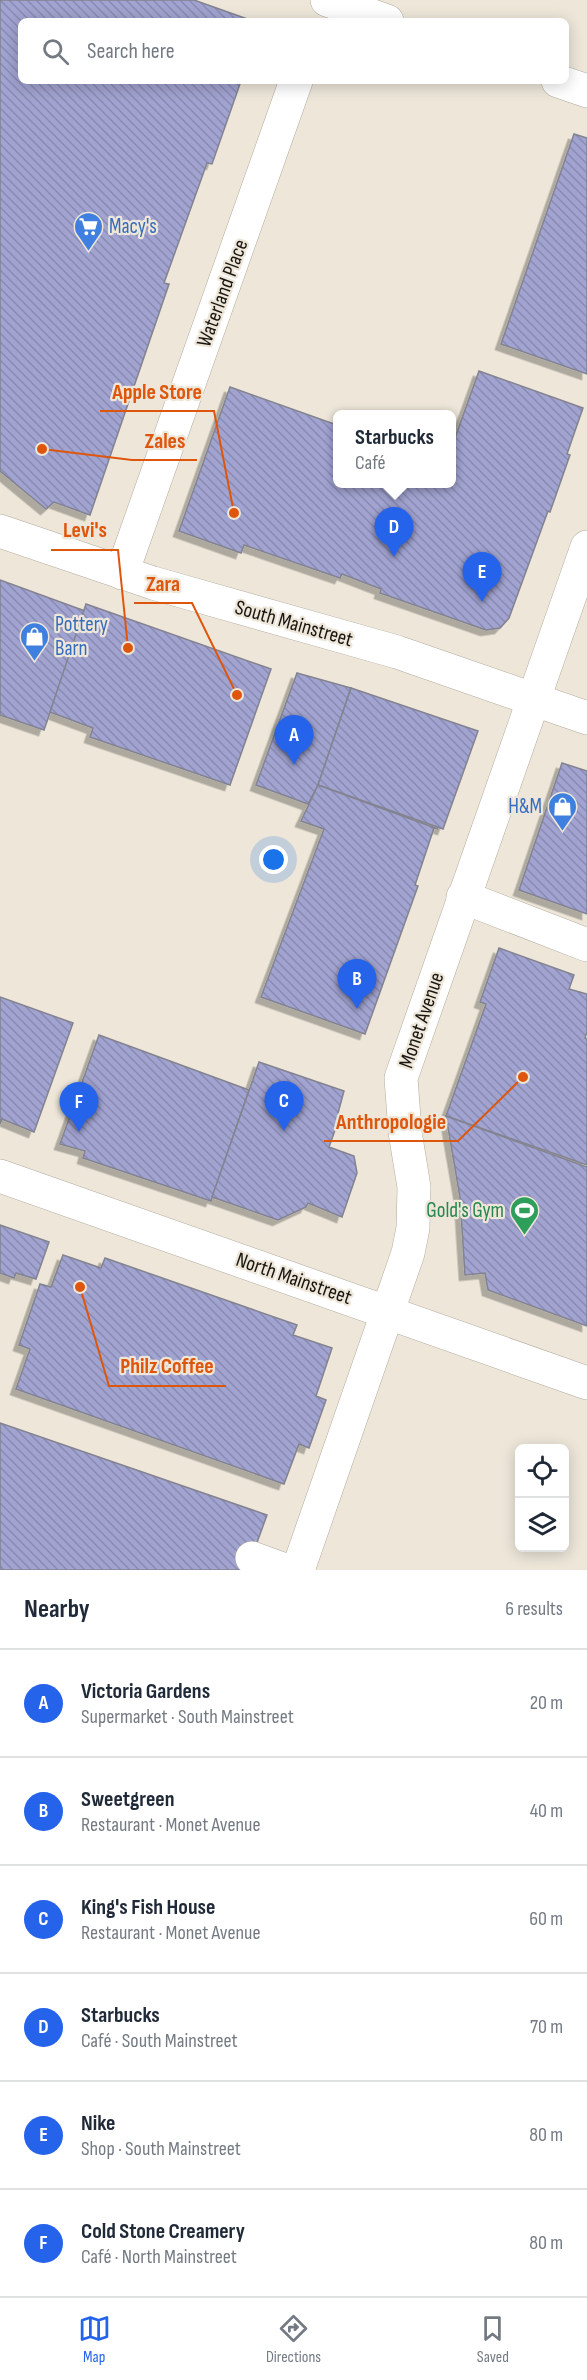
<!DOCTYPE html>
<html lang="en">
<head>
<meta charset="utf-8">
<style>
  :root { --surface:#fff; --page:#f2f2f3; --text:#1f2937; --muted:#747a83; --line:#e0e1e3; --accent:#2563eb }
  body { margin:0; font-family:"Sofia Sans Condensed",sans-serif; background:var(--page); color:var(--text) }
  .controls { position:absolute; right:18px; bottom:18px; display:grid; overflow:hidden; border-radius:9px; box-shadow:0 3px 15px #0003 }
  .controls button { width:54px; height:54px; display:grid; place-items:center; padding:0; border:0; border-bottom:2px solid var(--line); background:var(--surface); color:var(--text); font:30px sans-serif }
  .you { position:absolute; left:274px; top:860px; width:21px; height:21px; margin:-15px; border:4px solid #fff; border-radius:50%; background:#1a73e8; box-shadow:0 0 0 9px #1a73e833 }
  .badge { display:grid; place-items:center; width:39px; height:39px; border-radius:50%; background:var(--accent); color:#fff; font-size:20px; font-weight:700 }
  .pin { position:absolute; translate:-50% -50px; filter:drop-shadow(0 2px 3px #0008) }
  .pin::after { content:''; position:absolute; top:32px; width:21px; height:18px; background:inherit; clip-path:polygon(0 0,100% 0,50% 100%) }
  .popup { position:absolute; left:333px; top:410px; width:123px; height:78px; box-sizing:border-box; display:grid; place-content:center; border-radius:9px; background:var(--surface); filter:drop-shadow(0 2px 4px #0005); font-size:20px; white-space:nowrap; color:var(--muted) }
  .popup b { font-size:22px; color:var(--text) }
  .popup::after { content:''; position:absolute; left:50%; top:100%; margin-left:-12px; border:12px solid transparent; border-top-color:var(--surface) }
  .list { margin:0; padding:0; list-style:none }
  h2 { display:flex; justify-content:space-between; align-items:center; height:78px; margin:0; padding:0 24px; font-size:26px }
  h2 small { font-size:20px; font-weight:400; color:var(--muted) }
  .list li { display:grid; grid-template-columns:39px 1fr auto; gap:18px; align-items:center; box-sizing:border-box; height:108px; padding:0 24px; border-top:2px solid var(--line) }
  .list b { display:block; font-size:22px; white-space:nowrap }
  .list p { margin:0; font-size:20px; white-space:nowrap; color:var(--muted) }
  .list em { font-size:20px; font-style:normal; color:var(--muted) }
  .icon { flex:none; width:33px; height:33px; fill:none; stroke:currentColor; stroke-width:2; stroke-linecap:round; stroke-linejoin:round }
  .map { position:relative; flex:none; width:587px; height:1570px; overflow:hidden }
  .search { position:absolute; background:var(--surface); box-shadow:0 3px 15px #0003; left:18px; right:18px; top:18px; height:66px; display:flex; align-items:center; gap:15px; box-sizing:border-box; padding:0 21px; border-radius:9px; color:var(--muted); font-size:22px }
  .sheet { height:726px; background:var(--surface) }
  nav { display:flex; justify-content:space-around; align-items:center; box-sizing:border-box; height:84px; border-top:2px solid var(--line); background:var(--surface); font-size:16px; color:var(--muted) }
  nav a { display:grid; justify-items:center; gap:3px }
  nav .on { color:var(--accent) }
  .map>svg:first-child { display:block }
</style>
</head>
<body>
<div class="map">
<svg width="587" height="1570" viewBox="0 0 587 1570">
  <defs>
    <pattern id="building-back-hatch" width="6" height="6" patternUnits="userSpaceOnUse" patternTransform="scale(1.5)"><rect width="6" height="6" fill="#a1a3d0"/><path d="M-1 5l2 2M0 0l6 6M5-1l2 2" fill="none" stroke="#8a8bb2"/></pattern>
    <filter id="shadow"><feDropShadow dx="-5.5" dy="5.5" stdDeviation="0" flood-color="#0004"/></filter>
  </defs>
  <rect width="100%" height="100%" fill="#ede6d9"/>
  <!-- building -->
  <g fill="url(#building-back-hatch)" stroke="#838390" stroke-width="1.5" filter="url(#shadow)">
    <path d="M0,0H194L253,21H21V81H241L212,164L207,163L164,283L169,284L90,515L54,502L46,509L0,471Z"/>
    <path d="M574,134L587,138V374L501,344Z"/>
    <path d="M479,371L583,408L567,454L570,455L550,512L548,511L509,618L500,628L486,630L380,593L381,589L342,574L340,578L244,545L241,553L179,531L230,387L337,425V484H451V449Z"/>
    <path d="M0,580L85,611L44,730L0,715Z"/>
    <path d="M86,604L271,669L230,785L90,737L93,728L50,712Z"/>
    <path d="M297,673L351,688L318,785L308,804L256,785Z"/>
    <path d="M351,688L478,731L443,829L318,785Z"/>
    <path d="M562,763L587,771V914L519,890Z"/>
    <path d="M318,785L438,829L434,828L415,885L418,886L365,1034L261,997L324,829L301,821Z"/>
    <path d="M499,948L574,975L569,989L587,994V1032L585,1038L587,1039V1165L446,1116L486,1004L480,1002Z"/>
    <path d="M0,997L73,1023L34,1132L2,1119L0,1124Z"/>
    <path d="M99,1035L249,1090L211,1201L83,1158L85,1151L60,1144Z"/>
    <path d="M259,1062L344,1091L338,1113L340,1116L329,1147L354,1156L357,1173L342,1217L308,1203L306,1207L278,1220L212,1197Z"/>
    <path d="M446,1116L587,1167V1326L488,1290L485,1273L465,1275L460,1197Z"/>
    <path d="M0,1225L49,1242L36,1279L16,1273L14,1278L0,1273Z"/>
    <path d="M63,1255L101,1268L105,1258L297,1325L293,1335L332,1348L316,1396L326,1400L309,1448L299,1444L284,1484L16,1389L30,1349L19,1345L40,1284L51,1287Z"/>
    <path d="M0,1423L267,1515L247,1570H0Z"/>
  </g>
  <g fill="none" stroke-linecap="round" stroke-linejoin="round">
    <defs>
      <g id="minor">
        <path d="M327,0L387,21"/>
        <path d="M558,81L587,91"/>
        <path d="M0,531L153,583L397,652L587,718"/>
        <path d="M122,573L296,81"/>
        <path d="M463,897L587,945"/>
        <path d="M0,1176L587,1383"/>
        <path d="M252,1558L285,1570"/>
        <path d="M298,1570L408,1253L413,1228L414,1187L405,1132L401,1078L587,547"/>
      </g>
    </defs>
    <!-- minor casing -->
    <use href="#minor" stroke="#b2ab9f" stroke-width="34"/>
    <!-- minor -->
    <use href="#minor" stroke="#fff" stroke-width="33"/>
  </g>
  <!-- icons -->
  <defs>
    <symbol id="supermarket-pin" viewBox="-11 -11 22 30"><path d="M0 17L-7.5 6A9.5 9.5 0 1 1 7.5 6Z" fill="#3f7fe0" stroke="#ede6d9"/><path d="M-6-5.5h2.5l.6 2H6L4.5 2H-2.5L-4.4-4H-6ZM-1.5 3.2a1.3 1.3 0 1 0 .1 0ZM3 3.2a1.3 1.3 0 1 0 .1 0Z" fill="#fff"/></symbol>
    <symbol id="shop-pin" viewBox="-11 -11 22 30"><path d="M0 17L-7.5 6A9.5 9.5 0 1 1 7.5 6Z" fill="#3f7fe0" stroke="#ede6d9"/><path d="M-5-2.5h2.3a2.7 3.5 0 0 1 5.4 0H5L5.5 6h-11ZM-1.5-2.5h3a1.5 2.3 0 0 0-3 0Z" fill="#fff"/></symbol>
    <symbol id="stadium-pin" viewBox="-11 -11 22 30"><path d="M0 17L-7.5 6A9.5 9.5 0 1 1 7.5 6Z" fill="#2e9e5b" stroke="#ede6d9"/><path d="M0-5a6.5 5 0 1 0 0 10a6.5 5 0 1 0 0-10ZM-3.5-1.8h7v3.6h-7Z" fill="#fff"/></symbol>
  </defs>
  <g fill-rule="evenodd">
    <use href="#supermarket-pin" x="72" y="210" width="33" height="45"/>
    <use href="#shop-pin" x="18" y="620" width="33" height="45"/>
    <use href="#shop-pin" x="546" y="790" width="33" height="45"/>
    <use href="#stadium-pin" x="508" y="1194" width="33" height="45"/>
  </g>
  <g text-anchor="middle" stroke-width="4.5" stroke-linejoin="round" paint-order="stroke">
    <!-- shop labels -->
    <g font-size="21" fill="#366cbe" stroke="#ede6d9" text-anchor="start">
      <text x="109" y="233">Macy's</text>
      <text x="55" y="631">Pottery<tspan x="55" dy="24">Barn</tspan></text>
      <text x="542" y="813" text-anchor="end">H&amp;M</text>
    </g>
    <!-- street labels -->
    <g font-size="21" fill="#181511" stroke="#ede6d9">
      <text transform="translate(222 293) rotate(-70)" y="7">Waterland Place</text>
      <text transform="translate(294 623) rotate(16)" y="7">South Mainstreet</text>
      <text transform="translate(421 1020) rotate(-71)" y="7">Monet Avenue</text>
      <text transform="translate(294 1278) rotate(19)" y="7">North Mainstreet</text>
    </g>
    <!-- leisure labels -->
    <g font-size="21" fill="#27864d" stroke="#ede6d9" text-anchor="end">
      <text x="504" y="1217">Gold's Gym</text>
    </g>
  </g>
  <!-- callouts -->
  <path fill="none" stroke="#de560c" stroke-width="2" d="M234 513L214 411H100M42 449L132 460H197M128 648L118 550H51M237 695L192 603H134M523 1077L458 1141H324M80 1287L109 1386H226"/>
  <g fill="#de560c" stroke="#ede6d9" stroke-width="2">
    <circle cx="234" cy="513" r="6"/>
    <circle cx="42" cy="449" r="6"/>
    <circle cx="128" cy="648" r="6"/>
    <circle cx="237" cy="695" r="6"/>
    <circle cx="523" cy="1077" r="6"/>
    <circle cx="80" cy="1287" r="6"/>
  </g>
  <g font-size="22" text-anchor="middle" font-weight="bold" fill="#de560c" stroke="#ede6d9" stroke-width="4.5" stroke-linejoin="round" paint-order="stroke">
    <text x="157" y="399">Apple Store</text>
    <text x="165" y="448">Zales</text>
    <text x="85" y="537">Levi's</text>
    <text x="163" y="591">Zara</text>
    <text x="391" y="1129">Anthropologie</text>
    <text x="167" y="1373">Philz Coffee</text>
  </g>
</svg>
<div class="controls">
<button><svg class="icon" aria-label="locate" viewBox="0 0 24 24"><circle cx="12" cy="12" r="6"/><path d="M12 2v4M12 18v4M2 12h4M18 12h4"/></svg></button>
<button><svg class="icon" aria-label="layers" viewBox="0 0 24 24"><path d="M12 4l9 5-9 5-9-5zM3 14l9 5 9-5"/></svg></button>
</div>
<div class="you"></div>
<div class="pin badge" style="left:294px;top:765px">A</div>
<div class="pin badge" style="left:357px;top:1009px">B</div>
<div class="pin badge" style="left:284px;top:1131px">C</div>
<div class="pin badge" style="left:394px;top:557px">D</div>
<div class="popup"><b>Starbucks</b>Café</div>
<div class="pin badge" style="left:482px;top:602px">E</div>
<div class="pin badge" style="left:79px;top:1132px">F</div>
<div class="search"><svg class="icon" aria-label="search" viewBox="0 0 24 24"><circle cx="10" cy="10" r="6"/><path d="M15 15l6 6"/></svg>Search here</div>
</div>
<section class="sheet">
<h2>Nearby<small>6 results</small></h2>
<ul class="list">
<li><span class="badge">A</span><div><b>Victoria Gardens</b><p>Supermarket · South Mainstreet</p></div><em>20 m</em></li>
<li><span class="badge">B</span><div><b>Sweetgreen</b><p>Restaurant · Monet Avenue</p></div><em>40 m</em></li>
<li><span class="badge">C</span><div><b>King's Fish House</b><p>Restaurant · Monet Avenue</p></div><em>60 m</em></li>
<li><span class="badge">D</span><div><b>Starbucks</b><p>Café · South Mainstreet</p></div><em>70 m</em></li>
<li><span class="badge">E</span><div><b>Nike</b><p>Shop · South Mainstreet</p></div><em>80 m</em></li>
<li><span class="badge">F</span><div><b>Cold Stone Creamery</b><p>Café · North Mainstreet</p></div><em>80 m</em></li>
</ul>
</section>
<nav>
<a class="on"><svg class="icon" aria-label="map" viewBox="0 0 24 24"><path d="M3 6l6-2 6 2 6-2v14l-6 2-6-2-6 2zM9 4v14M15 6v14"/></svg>Map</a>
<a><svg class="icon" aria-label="directions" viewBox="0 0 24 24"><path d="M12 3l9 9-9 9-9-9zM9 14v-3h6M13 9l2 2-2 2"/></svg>Directions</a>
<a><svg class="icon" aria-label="saved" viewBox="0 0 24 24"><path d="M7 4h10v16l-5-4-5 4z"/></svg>Saved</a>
</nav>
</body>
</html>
